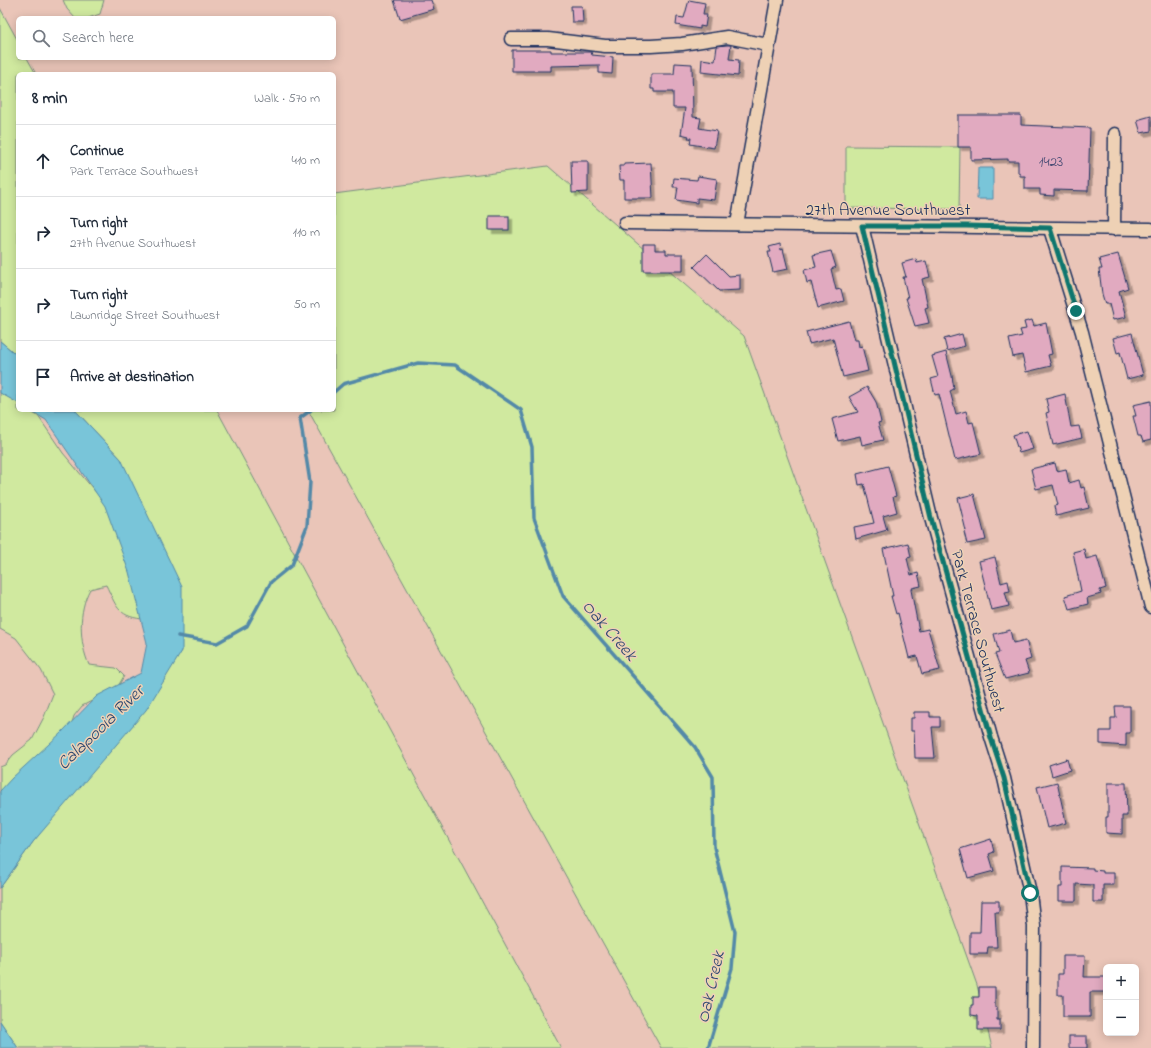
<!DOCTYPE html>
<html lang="en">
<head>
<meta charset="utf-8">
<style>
  :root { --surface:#fff; --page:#f6f6f7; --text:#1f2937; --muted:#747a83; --line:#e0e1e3 }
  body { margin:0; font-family:"Indie Flower",sans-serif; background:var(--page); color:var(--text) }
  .controls { position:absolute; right:12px; bottom:12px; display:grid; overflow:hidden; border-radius:6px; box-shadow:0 2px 10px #0003 }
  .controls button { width:36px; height:36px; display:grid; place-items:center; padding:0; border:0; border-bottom:1px solid var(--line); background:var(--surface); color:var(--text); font:20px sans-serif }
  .stop { position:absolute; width:12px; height:12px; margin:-9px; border:3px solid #0f766e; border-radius:50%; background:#fff }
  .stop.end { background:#0f766e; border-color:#fff; box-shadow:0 1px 4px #0008 }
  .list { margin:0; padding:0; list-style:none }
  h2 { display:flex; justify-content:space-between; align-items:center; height:52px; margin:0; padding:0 16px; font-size:17px }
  h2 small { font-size:13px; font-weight:400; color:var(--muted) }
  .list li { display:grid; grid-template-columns:26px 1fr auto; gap:12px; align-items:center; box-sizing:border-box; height:72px; padding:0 16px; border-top:1px solid var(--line) }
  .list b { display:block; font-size:15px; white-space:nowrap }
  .list p { margin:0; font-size:13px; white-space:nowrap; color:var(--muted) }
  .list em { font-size:13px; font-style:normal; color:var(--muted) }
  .icon { flex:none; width:22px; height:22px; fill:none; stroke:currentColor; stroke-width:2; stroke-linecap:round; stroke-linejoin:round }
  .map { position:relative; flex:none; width:1151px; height:1048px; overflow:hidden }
  .search { position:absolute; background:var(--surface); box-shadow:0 2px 10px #0003; left:16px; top:16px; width:320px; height:44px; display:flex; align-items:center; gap:10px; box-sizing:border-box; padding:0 14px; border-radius:6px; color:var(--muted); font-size:15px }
  .panel { position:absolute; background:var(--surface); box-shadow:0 2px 10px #0003; left:16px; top:72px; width:320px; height:340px; border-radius:6px }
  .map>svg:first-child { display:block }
</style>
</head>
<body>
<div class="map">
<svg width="1151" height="1048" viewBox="0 0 1151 1048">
  <defs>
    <filter id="shadow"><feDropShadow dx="3.5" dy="3.5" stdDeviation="0" flood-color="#0004"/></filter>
  </defs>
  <rect width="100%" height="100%" fill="#eac5b8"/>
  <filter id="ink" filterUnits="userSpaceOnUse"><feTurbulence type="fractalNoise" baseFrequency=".025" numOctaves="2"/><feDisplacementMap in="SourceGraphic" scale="8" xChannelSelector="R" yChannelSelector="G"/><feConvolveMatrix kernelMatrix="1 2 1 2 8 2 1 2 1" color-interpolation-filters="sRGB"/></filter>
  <g filter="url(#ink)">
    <!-- green -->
    <g fill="#d0e99f" stroke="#768c7e">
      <path d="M63,0H104L100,14L88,18H75L67,9Z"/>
      <path d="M0,8L18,41V58H27L36,74H18V356L0,341Z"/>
      <path d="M846,146L960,147L959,209L846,208Z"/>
      <path d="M548,166L744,336L977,985L992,1048H661L308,410H334V194Z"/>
      <path d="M0,390L18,402V410H27L38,416L63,453L109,508L123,530L142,619C117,616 116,605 106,585L90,589C78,611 79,642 89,665L116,668L124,676L117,688L82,706L74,716L70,729L0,793V767L5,765L13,755L32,740L44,717L53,694L41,670L16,638L0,629Z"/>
      <path d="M75,410H217L561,1048H18L0,1021V888L33,842L182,651L121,459Z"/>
    </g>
    <!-- water -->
    <g fill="#79c5d9" stroke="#5389a8">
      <path d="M978,168H993V199H977Z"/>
      <path d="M0,341L18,356V403L0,393Z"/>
      <path d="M29,410H75L121,459L182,587V651L146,710L33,842L0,888V791L12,778L61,733L97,696L141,673L147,643L129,572L105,506L46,420Z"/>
      <path d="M0,1021L18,1048H0Z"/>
    </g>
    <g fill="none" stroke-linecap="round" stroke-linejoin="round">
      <!-- stream -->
      <g stroke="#5389a8" stroke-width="3.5">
        <path d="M334,392L343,384L418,363L455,365L521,410L532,447L534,518L563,596L695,747L713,777L714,847L735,932L732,968L708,1048"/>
        <path d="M178,636L217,643L247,626L271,582L292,565L307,526L310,482L300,418L311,410"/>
      </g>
    </g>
    <!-- building -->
    <g fill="#e1aac0" stroke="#1b2f5e" filter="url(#shadow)">
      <path d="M394,0H431L434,9L400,19Z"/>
      <path d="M689,0L705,3L703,14H707L705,27L700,26V29L676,25L677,17L684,18Z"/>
      <path d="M571,6H582L583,22H572Z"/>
      <path d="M727,45H731L729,59L739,60L738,76L701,72L702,59L715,61L717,46Z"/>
      <path d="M512,50H551V52H591L592,55L613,57L612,74L599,73V65L551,66V71H512Z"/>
      <path d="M675,63L692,64L693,117L701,118L699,128L717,131L714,148L690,144L691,138H688L689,136L681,134L685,108H673V92H654V89H651V74H674Z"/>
      <path d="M958,115H1021V125L1090,128L1088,191L1054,190V196L1040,195V189H1025V176H1020V174L1018,173V161H1008V159L971,160V147H958Z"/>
      <path d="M1151,116V131L1141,133L1137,120Z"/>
      <path d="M571,161H588V192L572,193Z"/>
      <path d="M651,163L653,198H624V180H620L619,166H624V164Z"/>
      <path d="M698,176L717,179L714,200L697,198V203L676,200L678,187H673L674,178L697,180Z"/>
      <rect x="489" y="216" width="20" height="14"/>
      <path d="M643,244H655V250H666V254H683V271H643Z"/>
      <path d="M780,244L781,250L783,249L788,269L773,272L768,252H771L769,247Z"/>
      <path d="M831,251L836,267L831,269L836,290L841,289L844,301L818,308L811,282L807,283L804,270L816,267L813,255Z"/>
      <path d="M707,254L729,276L740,275V290L719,291L694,267Z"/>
      <path d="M1118,254L1128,288L1119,291L1126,317L1113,320L1109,304H1105L1102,294L1099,269H1102L1099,259Z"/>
      <path d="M916,259L917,263L926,261L930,277L922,279L928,307L925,308L929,323L915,326L906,298H908L903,277H906L902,263Z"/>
      <path d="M1032,320L1034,326L1046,323L1052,354L1048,355L1051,366L1026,372L1022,355L1013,357L1009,339L1022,336L1020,330L1026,329L1024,322Z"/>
      <path d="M849,321L854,340H858L859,347L862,346L868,371L843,377L833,338L809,344L806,332Z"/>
      <path d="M1132,333L1143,375L1127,379L1120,352L1117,353L1113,338Z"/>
      <path d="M962,334L965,346L947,351L944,339Z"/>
      <path d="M946,352L952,376L954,389L950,391L956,414L966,411L969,423L973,422L981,454L955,460L939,394L935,395L931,379L938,377L932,356Z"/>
      <path d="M867,387L876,402L881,422L878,423L883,440L862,445L860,436L838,441L832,419L858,412L849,397Z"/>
      <path d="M1065,394L1071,427L1079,426L1082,438L1053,445L1046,413L1049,412L1046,399Z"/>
      <path d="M1151,401V440L1143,442L1141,436H1138L1133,416H1136L1133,405Z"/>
      <path d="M1027,431L1033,449L1019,453L1013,435Z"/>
      <path d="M1055,463L1057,471L1066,469L1069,483L1079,480L1081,488L1084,487L1089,508L1056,516L1054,506L1058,505L1053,485L1036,489L1031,469Z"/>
      <path d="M888,466L896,496L893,497L897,512L883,516L887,530L856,539L854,527L874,523L864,484L859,485L857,474Z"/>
      <path d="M974,494L986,540L967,544L964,532L966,531L958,498Z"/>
      <path d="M908,543L911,557L907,558L911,575L918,573L921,586L912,588L913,590H911L919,631L928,629L940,670L922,674L917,656L909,658L898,613L896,614L891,596H893L883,549Z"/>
      <path d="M1084,549L1086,559L1097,556L1106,588L1100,590L1101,594L1087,598L1088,604L1069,609L1065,596L1081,591L1073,552Z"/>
      <path d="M995,557L1001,583L1008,581L1010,591L1005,592L1009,606L991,610L979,561Z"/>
      <path d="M1010,630L1013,643L1026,640L1031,659L1025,661L1029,673L1005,679L995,654L999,653L994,634Z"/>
      <path d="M1115,706H1130V733H1126V746L1100,744V731H1111V718H1116Z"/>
      <path d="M914,712H930V717H940V727H932L935,758H915L914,731H911V718H914Z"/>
      <path d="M1067,759L1070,770L1052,776L1049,765Z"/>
      <path d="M1057,782L1066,823L1047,828L1037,787Z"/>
      <path d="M1108,783H1126L1127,816H1122V834L1106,833V817H1108Z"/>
      <path d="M991,839L994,852L989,854L994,871L968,878L960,849Z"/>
      <path d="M1062,867L1093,868V870L1103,871V873H1114V885H1103V902H1093V885L1076,884V901H1059V887H1062Z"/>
      <path d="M981,901H999V912H995L997,947H988L987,954H970V932H980Z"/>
      <path d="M1063,956H1085L1084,977H1106V992H1090V1017H1063V995H1058V974H1063Z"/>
      <path d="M979,987H995V1007H997V1020H1000V1030H978V1016L971,1015V1005H973V997H979Z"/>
      <rect x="1069" y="1036" width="18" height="12"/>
    </g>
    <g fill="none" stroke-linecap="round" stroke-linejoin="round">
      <defs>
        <g id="minor">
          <path d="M511,39H548L605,46H651L682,44L727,37L768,45"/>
          <path d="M625,223L1151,229"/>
          <path d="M737,224L777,0"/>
          <path d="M862,226L931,518L991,737L1004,778L1030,893L1034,926L1033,1048"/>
          <path d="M1050,229L1082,332L1151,607"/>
          <path d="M1114,229L1115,134"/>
        </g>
      </defs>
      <!-- minor casing -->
      <use href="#minor" stroke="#1b2f5e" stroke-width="15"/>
      <!-- minor -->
      <use href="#minor" stroke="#eed1b5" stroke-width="12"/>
    </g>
  </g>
  <g fill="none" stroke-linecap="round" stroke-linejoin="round" filter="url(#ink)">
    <!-- route -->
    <path stroke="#0f766e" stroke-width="5" d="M1030,893L1004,778L991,738L931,518L862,226H966L1050,228L1076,311"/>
  </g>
  <g text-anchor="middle" stroke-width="3" stroke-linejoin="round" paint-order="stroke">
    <!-- number labels -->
    <g font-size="15" fill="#4c4e76">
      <text x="1051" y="166">1423</text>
    </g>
    <!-- street labels -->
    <g font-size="17" fill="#1b2f5e" stroke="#eed1b5">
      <text x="888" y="215">27th Avenue Southwest</text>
      <text transform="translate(979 631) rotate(75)" y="6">Park Terrace Southwest</text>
    </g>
    <!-- water labels -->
    <g font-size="18" font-style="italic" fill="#294670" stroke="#eed1b5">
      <text transform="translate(610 630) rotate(49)" y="6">Oak Creek</text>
      <text transform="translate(100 727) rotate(-44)" y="6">Calapooia River</text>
      <text transform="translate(710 987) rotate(-77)" y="6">Oak Creek</text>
    </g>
  </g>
</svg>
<div class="controls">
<button>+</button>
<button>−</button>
</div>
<div class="stop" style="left:1030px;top:893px"></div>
<div class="stop end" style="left:1076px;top:311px"></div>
<div class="search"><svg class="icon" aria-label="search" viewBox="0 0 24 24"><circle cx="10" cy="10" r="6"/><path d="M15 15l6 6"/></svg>Search here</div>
<section class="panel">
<h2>8 min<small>Walk · 570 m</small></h2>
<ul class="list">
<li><svg class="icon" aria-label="ahead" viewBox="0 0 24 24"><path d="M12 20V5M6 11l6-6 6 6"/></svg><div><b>Continue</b><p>Park Terrace Southwest</p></div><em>410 m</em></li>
<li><svg class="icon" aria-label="right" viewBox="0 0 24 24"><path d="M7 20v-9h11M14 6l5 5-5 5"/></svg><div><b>Turn right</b><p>27th Avenue Southwest</p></div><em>110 m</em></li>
<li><svg class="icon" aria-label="right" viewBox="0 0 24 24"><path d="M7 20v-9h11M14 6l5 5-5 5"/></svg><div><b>Turn right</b><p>Lawnridge Street Southwest</p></div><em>50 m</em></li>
<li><svg class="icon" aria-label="arrive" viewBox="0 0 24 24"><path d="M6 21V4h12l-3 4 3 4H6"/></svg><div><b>Arrive at destination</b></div></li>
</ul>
</section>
</div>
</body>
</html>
